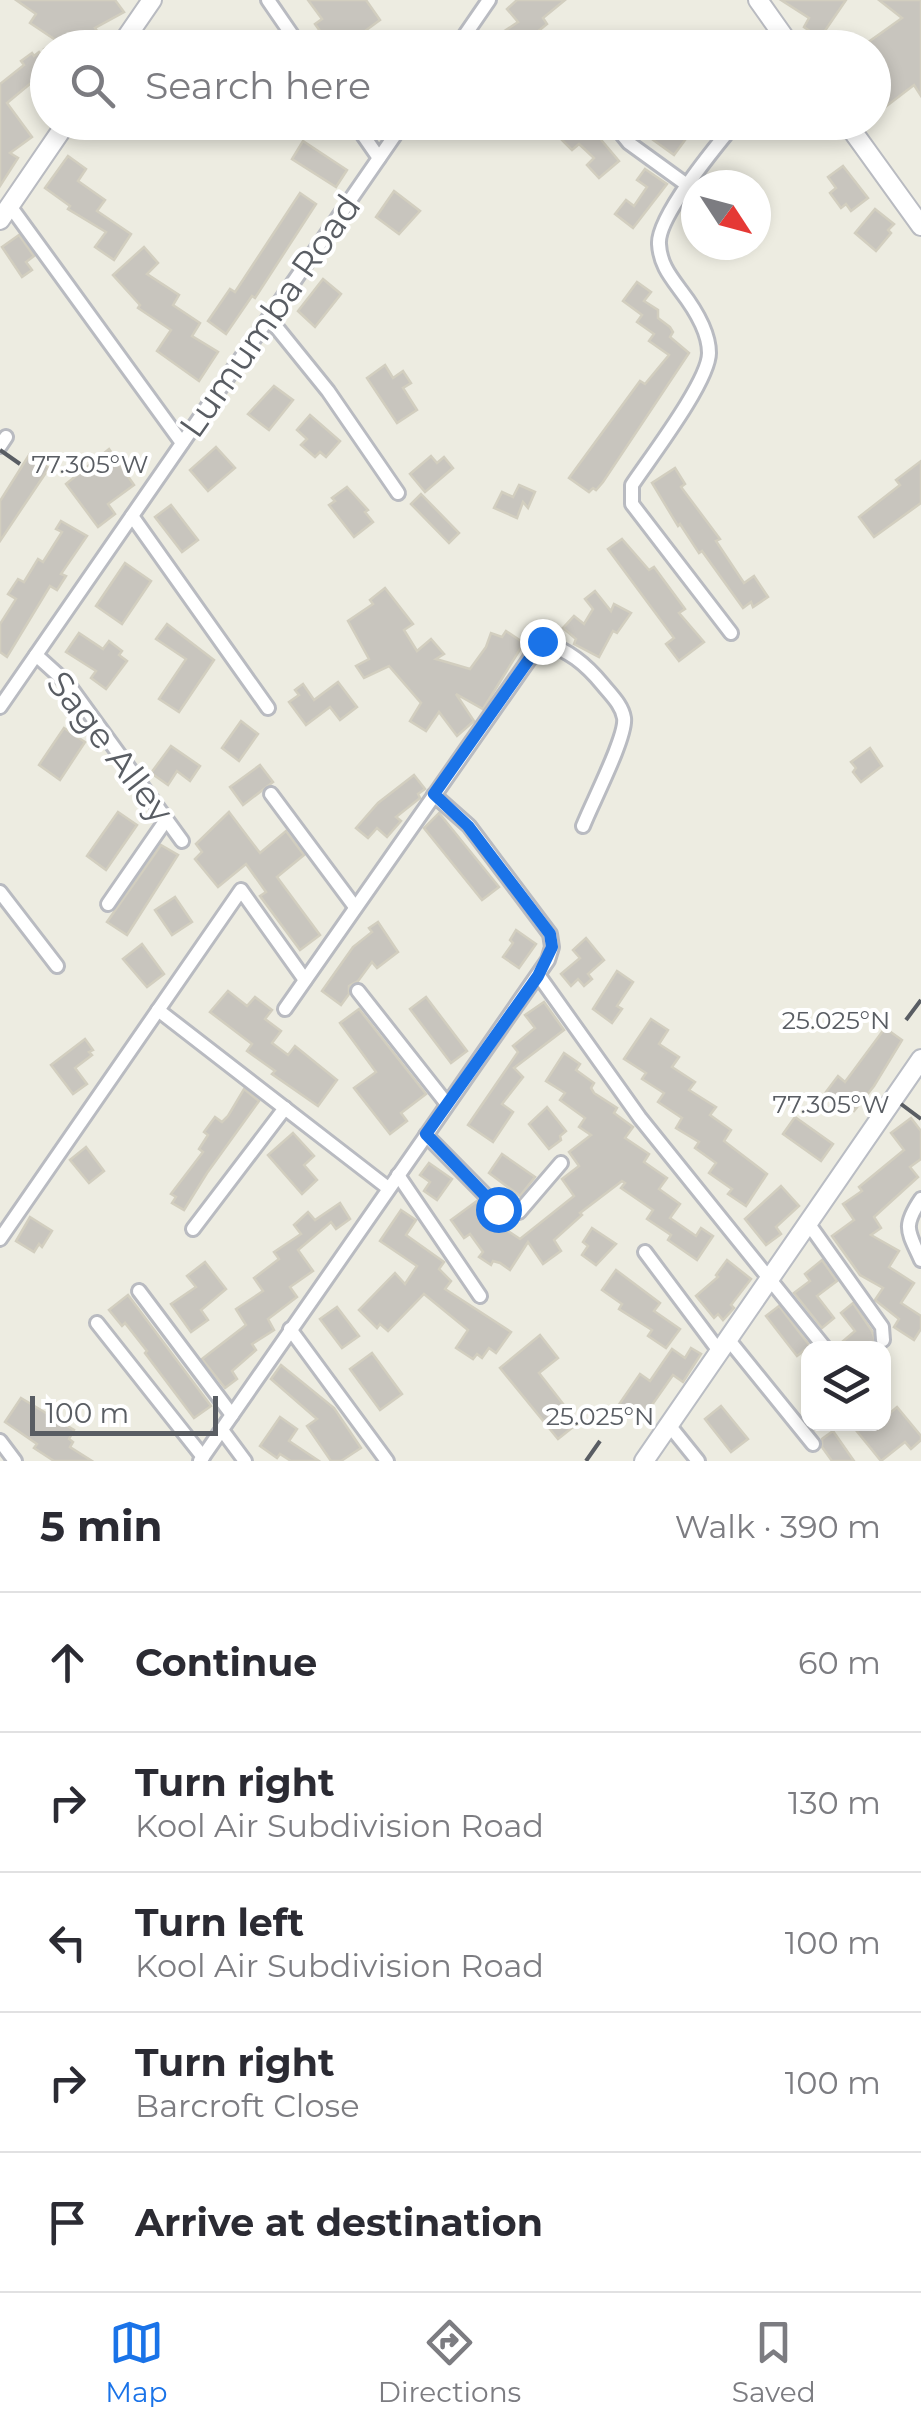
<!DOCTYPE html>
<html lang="en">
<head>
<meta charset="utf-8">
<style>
  :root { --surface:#fff; --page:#f2f2f3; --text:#2b2b33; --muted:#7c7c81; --line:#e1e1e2; --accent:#1a73e8 }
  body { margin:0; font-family:Montserrat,sans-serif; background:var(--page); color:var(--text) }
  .controls { position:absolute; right:30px; bottom:30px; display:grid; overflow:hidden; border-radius:20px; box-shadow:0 5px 15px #0003 }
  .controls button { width:90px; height:90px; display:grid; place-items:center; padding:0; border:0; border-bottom:2px solid var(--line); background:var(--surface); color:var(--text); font:50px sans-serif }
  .compass { position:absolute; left:681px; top:170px; width:90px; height:90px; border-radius:50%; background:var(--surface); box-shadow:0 5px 15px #0003; rotate:126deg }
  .scale { position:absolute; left:30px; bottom:25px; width:188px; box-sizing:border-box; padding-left:10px; border:5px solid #595d63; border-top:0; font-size:28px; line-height:35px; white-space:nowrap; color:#595d63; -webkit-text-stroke:8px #fff; paint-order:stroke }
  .stop { position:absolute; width:30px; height:30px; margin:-22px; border:8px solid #1a73e8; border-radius:50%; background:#fff }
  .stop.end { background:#1a73e8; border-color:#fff; box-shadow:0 2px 10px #0008 }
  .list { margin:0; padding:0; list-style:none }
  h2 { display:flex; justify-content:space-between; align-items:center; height:130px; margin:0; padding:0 40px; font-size:42px }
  h2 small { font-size:32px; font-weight:400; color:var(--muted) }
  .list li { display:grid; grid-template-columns:65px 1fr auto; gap:30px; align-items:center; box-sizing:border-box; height:140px; padding:0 40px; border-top:2px solid var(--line) }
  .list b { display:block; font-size:38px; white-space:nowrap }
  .list p { margin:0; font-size:32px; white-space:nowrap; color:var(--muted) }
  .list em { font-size:32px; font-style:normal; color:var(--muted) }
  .icon { flex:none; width:55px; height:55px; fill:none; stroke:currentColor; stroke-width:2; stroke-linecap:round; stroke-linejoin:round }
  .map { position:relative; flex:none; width:921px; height:1461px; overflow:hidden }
  .search { position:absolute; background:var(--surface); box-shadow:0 5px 15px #0003; left:30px; right:30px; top:30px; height:110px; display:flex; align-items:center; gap:25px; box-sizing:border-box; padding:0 35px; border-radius:55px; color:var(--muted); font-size:38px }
  .sheet { height:830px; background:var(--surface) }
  nav { display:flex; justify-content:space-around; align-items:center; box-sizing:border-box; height:140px; border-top:2px solid var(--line); background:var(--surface); font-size:28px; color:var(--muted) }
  nav a { display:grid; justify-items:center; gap:5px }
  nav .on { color:var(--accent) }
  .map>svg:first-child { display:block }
</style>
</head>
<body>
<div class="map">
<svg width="921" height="1461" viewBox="0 0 921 1461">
  <rect width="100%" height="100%" fill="#edece1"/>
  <!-- building -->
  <g fill="#c8c5be" stroke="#d2cebf" stroke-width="2.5">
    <path d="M16,0H115L124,12L95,28L97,31L73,48H46L57,41L30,23L36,14Z"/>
    <path d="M308,0H366L380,20L354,39L360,48H332L315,24L322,19Z"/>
    <path d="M517,0H565L543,18L547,24L525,42L529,48H501L494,38L518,22L507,9Z"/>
    <path d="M781,0H846L820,38L804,27L809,18Z"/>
    <path d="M879,0H921V96L914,85L884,108L874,93V48H860L902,18Z"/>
    <path d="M39,52L48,63V69L7,103L32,137L10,153L18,158L0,186V84L24,65L21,61L32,53L34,56Z"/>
    <path d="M576,122H586L619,161L599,178L587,165L594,158L579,144L572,150L560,138Z"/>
    <path d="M642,122H686L680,130L688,136L674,155L638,129Z"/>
    <path d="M303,141L347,170L336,187L292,159Z"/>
    <path d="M68,156L86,169L78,181L105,200L97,211L131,234L114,260L95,247L106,232L68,209L70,206L45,188Z"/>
    <path d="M843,166L868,198L851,211L846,204L841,208L830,193L836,188L828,177Z"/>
    <path d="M645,169L667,184L633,228L615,214L626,200L634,206L647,187L637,180Z"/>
    <path d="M394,191L420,211L399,234L376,217Z"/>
    <path d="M300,193L316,204L255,298L252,296L226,334L208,321L230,289L235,292Z"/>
    <path d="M875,209L894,224L888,230L891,233L876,251L855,233Z"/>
    <path d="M19,235L34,256L26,262L32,270L22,277L2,247Z"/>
    <path d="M144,247L158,263L147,274L179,295L173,305L200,323L192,336L218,352L199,381L157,351L171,330L138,308L140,305L113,275Z"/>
    <path d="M323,279L341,294L315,327L298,311Z"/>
    <path d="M637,282L651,292L644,301L658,310V318L670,327L673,332L670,337L689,353L603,482L596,490L593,488L589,492L569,478L640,381L645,384L669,355L649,341L654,334L637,322L642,315L623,301Z"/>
    <path d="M385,365L393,378L403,371L411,383L403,388L417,410L397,423L367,378Z"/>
    <path d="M274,386L293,400L269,430L248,414Z"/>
    <path d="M310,415L340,441L326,457L320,452L315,457L301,445L307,439L297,430Z"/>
    <path d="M216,447L235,468L208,491L190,470Z"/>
    <path d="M109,449L134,485L108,504L115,514L98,527L66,484Z"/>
    <path d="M29,455L49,468L0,541V501Z"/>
    <path d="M431,456L437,463L444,457L453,468L425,492L410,474Z"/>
    <path d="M921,461V503L874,537L859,517L900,485L896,480Z"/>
    <path d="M675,468L685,484L681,487L720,539L716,541L744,583L754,576L768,597L753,607L751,602L743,608L702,551L699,553L680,524L678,526L652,483Z"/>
    <path d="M519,485L535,492L528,508L523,502L517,518L494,508L502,492L513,497Z"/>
    <path d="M347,487L368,510L365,512L373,522L354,537L329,505L335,501L332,498Z"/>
    <path d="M421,494L459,533L449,543L411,504Z"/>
    <path d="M171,505L198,540L182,552L155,517Z"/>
    <path d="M61,521L87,536L61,574L66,576L57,590L50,586L7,657L0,652V624L16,599L8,594L18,579L24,582L38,559L43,562L62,532L56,529Z"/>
    <path d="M622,539L649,570L654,567L685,609L679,613L704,642L679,661L666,644L674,638L608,549Z"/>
    <path d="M125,563L151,581L122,624L96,606Z"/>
    <path d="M385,588L413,624L404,630L417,651L431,639L444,654L436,659L470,669L486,647L491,633L502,637L506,631L524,643L483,709L456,694L474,721L457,736L439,712L426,731L410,721L421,703L389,666L364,678L356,666L369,659L348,621L373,604L370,600Z"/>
    <path d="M595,591L611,611L614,604L631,613L617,633L613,631L599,657L574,644L576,639L563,628L574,616L584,624L593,609L585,599Z"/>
    <path d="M167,624L214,660L179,712L159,699L186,659L156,639Z"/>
    <path d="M79,633L103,649L109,641L122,651L119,655L127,661L106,689L91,678L96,671L66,652Z"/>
    <path d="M338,682L357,707L340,720L330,707L306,725L289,702L299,695L295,690L303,684L314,700Z"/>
    <path d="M241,721L258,734L239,761L222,748Z"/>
    <path d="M64,728L85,742L60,780L39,765Z"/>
    <path d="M171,746L200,766L190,781L177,771L168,785L151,773Z"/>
    <path d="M870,748L882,766L861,782L853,772L856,768L851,762Z"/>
    <path d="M260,765L273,782L243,805L230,787Z"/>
    <path d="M414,775L425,789L418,794L420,798L396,817L401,821L387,837L377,828L368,838L356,828L378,803Z"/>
    <path d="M118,812L137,825L106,870L87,856Z"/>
    <path d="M229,812L260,853L286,831L304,855L277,877L320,935L300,950L260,896L266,892L246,864L218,887L195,859L202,852L196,844Z"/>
    <path d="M439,813L499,887L482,900L424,828Z"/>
    <path d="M161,845L178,855L127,935L107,922Z"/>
    <path d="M175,897L192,922L172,935L155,910Z"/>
    <path d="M378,922L398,952L377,968L372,962L358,981L349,986V994L341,1005L322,991L353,947L372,932L369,928Z"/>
    <path d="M516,930L536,944L519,968L503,957L513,943L510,940Z"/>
    <path d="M586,938L604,960L588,974L592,979L584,986L578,979L571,986L561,974L580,958L573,950Z"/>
    <path d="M142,944L164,974L147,987L123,959Z"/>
    <path d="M617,971L633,982L617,1006L622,1009L612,1023L593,1009Z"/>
    <path d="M228,991L247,1006L255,997L272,1010L265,1019L281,1031L272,1043L288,1055L295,1046L337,1080L318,1106L272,1074L275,1071L247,1051L252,1044L210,1012Z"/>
    <path d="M426,997L467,1051L451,1063L410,1009Z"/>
    <path d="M544,1002L564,1030L514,1068L523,1077L502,1104L513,1112L493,1142L468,1125L518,1052L513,1046L535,1028L525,1015Z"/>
    <path d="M359,1009L426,1094L401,1113L407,1121L390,1134L354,1088L376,1072L340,1023Z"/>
    <path d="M651,1019L668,1030L659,1044L679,1057L672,1067L695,1082L689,1090L716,1107L710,1115L731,1130L724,1141L767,1174L746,1206L728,1194L732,1189L709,1173L716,1163L695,1148L699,1142L676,1128L682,1118L658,1102L664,1093L642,1079L646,1073L624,1059Z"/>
    <path d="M885,1028L902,1040L874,1086L854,1111L826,1092L838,1076L845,1082Z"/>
    <path d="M85,1039L93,1050L89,1052L92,1055L75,1068L87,1084L73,1094L51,1065Z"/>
    <path d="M564,1053L580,1064L576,1070L594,1083L591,1088L594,1093L617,1108L614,1113L633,1127L625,1138L649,1154L644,1162L667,1178L659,1189L680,1204L670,1218L696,1236L701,1228L713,1236L697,1260L668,1240L671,1235L647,1219L653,1210L621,1188L625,1183L622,1181L580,1213L582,1215L554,1240L561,1251L543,1264L528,1242L510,1270L500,1263L493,1261L491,1265L479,1257L483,1252L470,1234L464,1238L451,1220L477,1201L485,1210L481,1213L520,1239L574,1196L562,1179L579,1166L569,1152L591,1135L579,1127L585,1118L560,1100L565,1093L546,1081Z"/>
    <path d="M244,1089L259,1101L207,1173L184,1210L172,1203L176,1197L171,1194L203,1152L199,1149L208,1135L204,1132L215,1117L222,1122L228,1116Z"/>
    <path d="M547,1107L566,1131L560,1136L561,1140L549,1149L529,1124Z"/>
    <path d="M795,1117L833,1144L821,1161L783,1134Z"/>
    <path d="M911,1118L921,1131V1159L910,1167L918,1177L874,1217L881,1228L871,1235L899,1251L889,1267L914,1283L901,1303L921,1316V1329L914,1340L894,1327L899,1319L875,1300L883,1288L860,1275L832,1236L854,1220L843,1204L862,1191L859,1187L904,1150L891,1133Z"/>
    <path d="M293,1133L314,1156L304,1165L317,1180L302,1194L268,1155Z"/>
    <path d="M86,1147L104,1171L89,1183L70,1160Z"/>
    <path d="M502,1154L535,1177L520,1196L489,1173Z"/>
    <path d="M429,1163L452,1179L437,1200L424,1191L430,1182L420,1175Z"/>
    <path d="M781,1186L799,1206L776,1227L781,1234L766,1245L745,1219Z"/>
    <path d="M340,1203L350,1219L336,1229L331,1222L298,1250L313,1271L290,1287L297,1297L268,1319L274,1330L252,1344L256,1350L232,1371L237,1379L225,1388L202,1359L246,1325L236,1309L263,1291L254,1278L279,1259L274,1252L301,1234L294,1225L308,1212L315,1220Z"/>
    <path d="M401,1210L416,1220L406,1235L444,1262L439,1269L451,1281L445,1289L511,1332L496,1353L489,1348L482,1358L477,1354L473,1359L456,1348L468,1330L424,1294L388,1331L380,1324L377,1328L359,1310L395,1273L405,1284L417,1266L380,1241Z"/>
    <path d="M30,1217L52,1231L42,1247L39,1244L34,1252L16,1241Z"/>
    <path d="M592,1228L616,1244L596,1265L582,1255L588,1246L583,1242Z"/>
    <path d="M727,1260L751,1279L731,1305L734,1308L723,1320L718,1314L714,1318L696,1296L718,1277L716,1275Z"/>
    <path d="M822,1260L837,1281L817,1296L834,1318L822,1328L794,1293L810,1281L805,1274Z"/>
    <path d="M205,1262L226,1289L201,1310L208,1320L191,1332L171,1304L196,1287L187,1276Z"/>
    <path d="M616,1270L660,1303L654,1311L680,1329L666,1348L648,1336L652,1330L619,1309L622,1304L602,1290Z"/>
    <path d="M128,1295L211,1406L194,1418L145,1353L147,1351L125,1323L122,1326L109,1310Z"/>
    <path d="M853,1303L872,1331L878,1348H835L855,1331L841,1313Z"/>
    <path d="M779,1306L810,1346L797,1356L766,1316Z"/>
    <path d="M337,1307L359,1336L342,1348L320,1319Z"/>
    <path d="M540,1335L558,1358L539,1373L578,1423L558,1439L500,1368Z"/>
    <path d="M691,1348L701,1354L683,1382L673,1375L640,1422L618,1406L640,1374L650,1381L672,1349L685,1358Z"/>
    <path d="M372,1353L402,1394L380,1410L350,1369Z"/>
    <path d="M281,1365L334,1408L361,1448L341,1461H331L307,1426L317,1419L271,1379Z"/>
    <path d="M21,1398L74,1430L69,1439L73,1442L70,1447L92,1461H54L34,1448L37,1444L5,1422Z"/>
    <path d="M721,1406L748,1439L731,1452L705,1419Z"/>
    <path d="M897,1407L921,1436V1440L911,1449L905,1442L881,1461L851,1424H884V1418Z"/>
    <path d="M280,1417L297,1429L289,1441L319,1461H291L280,1454L277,1458L260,1446Z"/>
    <path d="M833,1431L854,1461H832L822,1447V1439Z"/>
  </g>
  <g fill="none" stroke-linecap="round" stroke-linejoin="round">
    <defs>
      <g id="minor">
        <path d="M268,0L301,48"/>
        <path d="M456,48L489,0"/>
        <path d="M354,122L379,158"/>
        <path d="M612,122L629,143L687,185"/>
        <path d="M10,206L182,443"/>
        <path d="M269,318L328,391L398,493"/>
        <path d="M0,446L6,437"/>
        <path d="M132,516L268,708"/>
        <path d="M731,633L632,504V485C650,458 709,381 709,353C709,331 694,308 681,291C670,276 660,264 659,244C657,217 717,145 736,122"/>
        <path d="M36,655L68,684L182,841"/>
        <path d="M0,707L404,122"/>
        <path d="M271,794L355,907"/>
        <path d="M0,892L57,966"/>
        <path d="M108,904L166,820"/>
        <path d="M539,976L640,1118L825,1348"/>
        <path d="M358,991L447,1104"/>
        <path d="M285,1009L542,641C569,651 585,663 603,685C611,695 622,705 624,718C627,736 591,805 583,826"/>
        <path d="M158,1010L388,1188"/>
        <path d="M426,1135L499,1209L509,1214L519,1212L561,1163"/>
        <path d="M398,1175L480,1296"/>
        <path d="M921,1199C902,1227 908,1231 921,1260"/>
        <path d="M808,1223L882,1327L883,1340"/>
        <path d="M193,1229L285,1108"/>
        <path d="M0,1239L241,890L305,980"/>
        <path d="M645,1252L719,1351"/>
        <path d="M139,1291L232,1415"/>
        <path d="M97,1323L203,1457"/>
        <path d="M290,1329L387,1461"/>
        <path d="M728,1339L813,1444"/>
        <path d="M669,1425L698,1461"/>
        <path d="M222,1430L245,1461"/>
        <path d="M0,1441L15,1461"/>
        <path d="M200,1461L548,960L552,947L550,934L469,826L434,795"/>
      </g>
      <g id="tertiary">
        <path d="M758,0L792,48"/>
        <path d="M119,48L152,0"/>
        <path d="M846,122L921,226"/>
        <path d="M0,220L67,122"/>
      </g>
      <path id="secondary" d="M644,1461L921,1059"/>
    </defs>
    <!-- minor casing -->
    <use href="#minor" stroke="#b9bbc1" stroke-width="18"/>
    <!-- tertiary casing -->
    <use href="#tertiary" stroke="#b9bbc1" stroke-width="22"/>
    <!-- secondary casing -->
    <use href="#secondary" stroke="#babdc4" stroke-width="22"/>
    <!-- minor -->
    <use href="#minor" stroke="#fff" stroke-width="12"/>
    <!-- tertiary -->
    <use href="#tertiary" stroke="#fff" stroke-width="18"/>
    <!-- secondary -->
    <use href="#secondary" stroke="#fff" stroke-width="18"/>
  </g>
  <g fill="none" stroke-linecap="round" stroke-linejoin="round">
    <!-- route -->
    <path stroke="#1a73e8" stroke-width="12" d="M498,1209L426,1134L538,976L552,947L550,934L468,826L434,794L542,641"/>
  </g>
  <!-- ticks -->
  <path fill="none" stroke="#595d63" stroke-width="4" d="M0,450L20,464M906,1020L921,1000M901,1104L921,1119M586,1461L600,1441"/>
  <g text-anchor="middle" stroke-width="8" stroke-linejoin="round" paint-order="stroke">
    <!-- street labels -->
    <g font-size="35" fill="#595d63" stroke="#fff">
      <text transform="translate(270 316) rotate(-55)" y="12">Lumumba Road</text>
      <text transform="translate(110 747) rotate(52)" y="12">Sage Alley</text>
    </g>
  </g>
  <g font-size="25" text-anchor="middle" fill="#595d63" stroke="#fff" stroke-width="8" stroke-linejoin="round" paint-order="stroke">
    <text x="90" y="473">77.305°W</text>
    <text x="836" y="1029">25.025°N</text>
    <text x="831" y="1113">77.305°W</text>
    <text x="600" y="1425">25.025°N</text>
  </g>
</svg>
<div class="controls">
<button><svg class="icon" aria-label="layers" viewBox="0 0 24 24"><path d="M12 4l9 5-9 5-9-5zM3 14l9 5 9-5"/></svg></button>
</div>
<svg class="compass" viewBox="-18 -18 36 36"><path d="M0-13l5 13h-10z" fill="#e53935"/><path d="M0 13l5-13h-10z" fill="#7c7c81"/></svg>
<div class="scale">100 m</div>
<div class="stop" style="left:498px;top:1209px"></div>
<div class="stop end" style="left:542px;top:641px"></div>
<div class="search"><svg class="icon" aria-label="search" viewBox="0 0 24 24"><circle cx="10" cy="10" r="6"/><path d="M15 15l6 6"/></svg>Search here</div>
</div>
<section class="sheet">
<h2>5 min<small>Walk · 390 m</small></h2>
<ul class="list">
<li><svg class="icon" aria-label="ahead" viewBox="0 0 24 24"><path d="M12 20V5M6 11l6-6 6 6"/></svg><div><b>Continue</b></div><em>60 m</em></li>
<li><svg class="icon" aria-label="right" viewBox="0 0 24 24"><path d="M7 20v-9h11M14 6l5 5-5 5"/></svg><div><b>Turn right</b><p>Kool Air Subdivision Road</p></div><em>130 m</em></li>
<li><svg class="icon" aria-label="left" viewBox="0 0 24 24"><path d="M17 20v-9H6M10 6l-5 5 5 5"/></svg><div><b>Turn left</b><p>Kool Air Subdivision Road</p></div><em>100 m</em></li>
<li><svg class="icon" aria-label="right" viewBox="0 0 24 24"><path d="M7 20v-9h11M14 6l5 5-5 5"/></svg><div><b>Turn right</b><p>Barcroft Close</p></div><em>100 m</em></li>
<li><svg class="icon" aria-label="arrive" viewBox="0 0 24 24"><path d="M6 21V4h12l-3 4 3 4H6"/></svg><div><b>Arrive at destination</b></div></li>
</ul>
</section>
<nav>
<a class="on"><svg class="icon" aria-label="map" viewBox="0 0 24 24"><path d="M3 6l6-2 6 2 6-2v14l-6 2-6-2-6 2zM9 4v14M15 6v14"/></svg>Map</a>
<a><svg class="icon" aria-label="directions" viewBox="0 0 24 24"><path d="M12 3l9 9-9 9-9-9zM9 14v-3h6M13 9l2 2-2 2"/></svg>Directions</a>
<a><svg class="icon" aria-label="saved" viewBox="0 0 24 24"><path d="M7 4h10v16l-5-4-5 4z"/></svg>Saved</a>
</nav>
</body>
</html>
